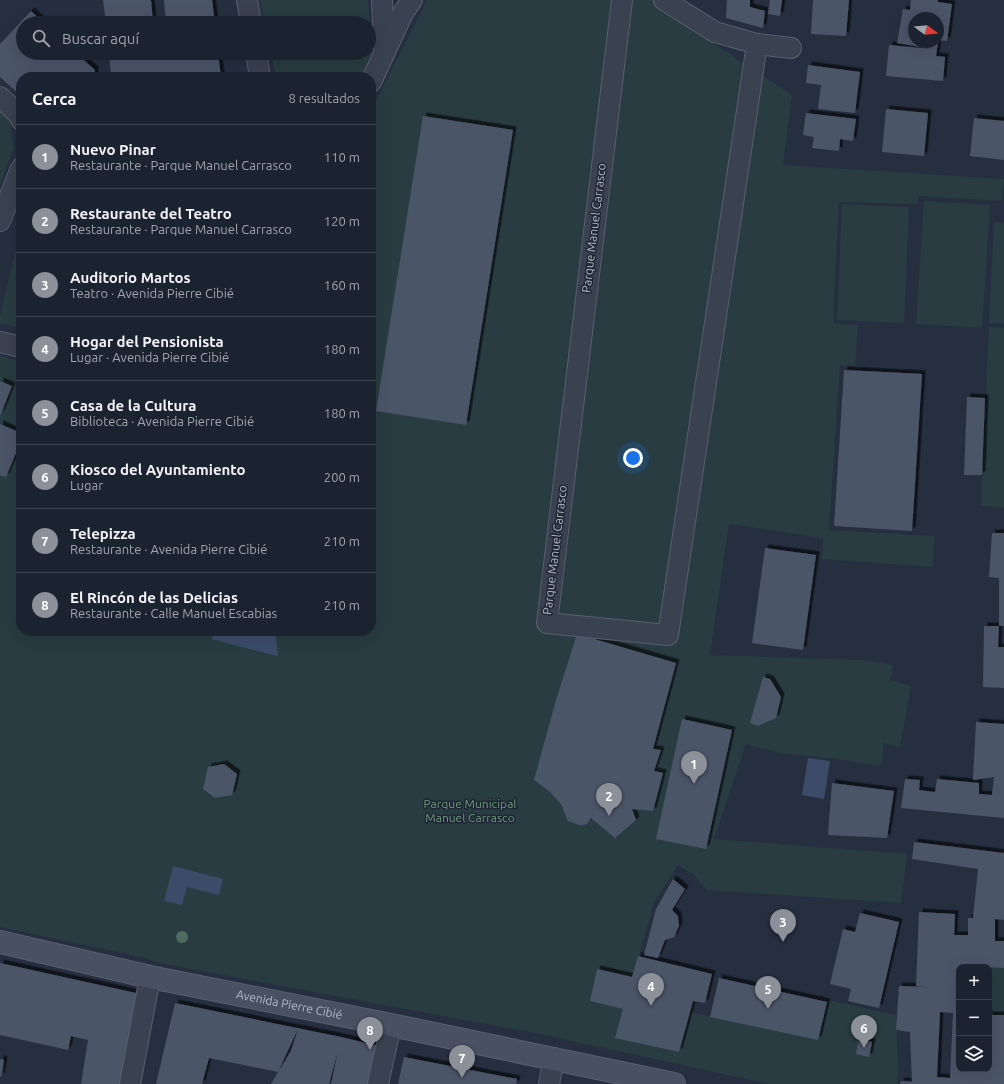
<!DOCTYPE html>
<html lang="es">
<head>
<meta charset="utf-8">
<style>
  :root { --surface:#1c2330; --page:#252b38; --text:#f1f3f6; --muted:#a0a4ab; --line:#3a404c; --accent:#8c9099 }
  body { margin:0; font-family:Ubuntu,sans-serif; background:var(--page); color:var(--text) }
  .controls { position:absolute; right:12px; bottom:12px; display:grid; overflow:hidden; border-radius:8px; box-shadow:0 4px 16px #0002 }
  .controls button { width:36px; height:36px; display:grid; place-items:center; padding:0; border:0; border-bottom:1px solid var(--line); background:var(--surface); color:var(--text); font:20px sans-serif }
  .compass { position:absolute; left:908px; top:12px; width:36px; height:36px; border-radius:50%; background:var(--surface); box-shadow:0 4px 16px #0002; rotate:106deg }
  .you { position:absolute; left:633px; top:458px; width:14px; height:14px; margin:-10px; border:3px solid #fff; border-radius:50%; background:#1a73e8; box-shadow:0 0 0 6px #1a73e833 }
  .badge { display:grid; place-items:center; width:26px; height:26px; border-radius:50%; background:var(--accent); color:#fff; font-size:13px; font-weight:700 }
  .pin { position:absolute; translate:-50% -33px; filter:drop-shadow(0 1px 2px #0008) }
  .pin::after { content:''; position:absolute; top:21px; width:14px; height:12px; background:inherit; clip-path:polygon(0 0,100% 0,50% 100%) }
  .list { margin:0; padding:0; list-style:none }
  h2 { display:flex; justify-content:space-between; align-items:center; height:52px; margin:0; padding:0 16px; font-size:17px }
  h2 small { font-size:13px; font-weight:400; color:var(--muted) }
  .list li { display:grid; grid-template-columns:26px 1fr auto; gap:12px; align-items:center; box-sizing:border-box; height:64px; padding:0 16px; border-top:1px solid var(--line) }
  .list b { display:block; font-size:15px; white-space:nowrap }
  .list p { margin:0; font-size:13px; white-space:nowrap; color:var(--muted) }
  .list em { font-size:13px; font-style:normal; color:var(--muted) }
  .icon { flex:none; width:22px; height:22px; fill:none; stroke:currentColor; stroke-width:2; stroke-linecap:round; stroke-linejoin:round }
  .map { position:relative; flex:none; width:1004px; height:1084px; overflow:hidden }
  .search { position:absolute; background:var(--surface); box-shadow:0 4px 16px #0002; left:16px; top:16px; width:360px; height:44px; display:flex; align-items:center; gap:10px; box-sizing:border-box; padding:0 14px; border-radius:22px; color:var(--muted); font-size:15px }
  .panel { position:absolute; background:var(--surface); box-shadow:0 4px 16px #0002; left:16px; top:72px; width:360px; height:564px; border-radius:16px }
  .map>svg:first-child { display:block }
</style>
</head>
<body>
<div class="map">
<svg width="1004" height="1084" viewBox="0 0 1004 1084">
  <defs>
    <filter id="shadow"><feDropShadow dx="3.5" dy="-3.5" stdDeviation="0" flood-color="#0009"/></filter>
  </defs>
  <rect width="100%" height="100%" fill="#262f40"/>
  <!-- green -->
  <g fill="#283c41">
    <path d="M260,0H368L374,67L368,77H276L271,53H369V23H265Z"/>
    <path d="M427,0H679L681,22L792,95L783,165L1004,179L1002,201L919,196L917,204L839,202L833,323L858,325L855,366L840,365L829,530L935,536L932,567L822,559L823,538L729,524L710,655L861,660L893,665L890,680L911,686L900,747L884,743L882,764L878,766L839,759L779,753L746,744L714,839L907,854L901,903L707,890L694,875L678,865L654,903L616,1037L679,1052L690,1012L818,1040L828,1000L896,1015L898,1070L897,1084H769L540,1034L185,968L156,962L145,958L0,927V356L21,361V631H371V110Z"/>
    <path d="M0,112L10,122L14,148L0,185Z"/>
    <path d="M924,201L990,205L982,328L916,324Z"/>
    <path d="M842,204L909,207L904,323L837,320Z"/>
    <path d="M994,222L1004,223V323H989Z"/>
    <path d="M21,227V328L0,323V316Z"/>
    <path d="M989,327L1004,328V507L981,506Z"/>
    <path d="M989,967L1004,968V1015H989Z"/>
  </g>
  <!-- water -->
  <g fill="#3c4b68">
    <path d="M216,631H272L276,637L278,656L211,639Z"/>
    <path d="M808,758L830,761L824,799L802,795Z"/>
    <path d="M173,866L223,879L219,895L187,887L182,905L164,901Z"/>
  </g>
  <!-- building -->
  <g fill="#4c5568" fill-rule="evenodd" filter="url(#shadow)">
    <path d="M103,0H151L153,23H106Z"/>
    <path d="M164,0H212L215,23H166Z"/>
    <path d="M727,0H750V7L765,11L763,28L726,18Z"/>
    <path d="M770,0H782L780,16L768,14Z"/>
    <path d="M813,0H849L846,36L811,34Z"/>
    <path d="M911,0H938V2L952,4L947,41L938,40V18H914V42H938L936,56L945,57L943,81L886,76L889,45L932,49L897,43L903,9L910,10Z"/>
    <path d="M31,11L44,23H23V53H76L95,70V77H21V96L0,77V44Z"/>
    <path d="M109,53H218L221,77H111Z"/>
    <path d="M808,65L860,72L855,113L818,109L821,85L806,83Z"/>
    <path d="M886,109L928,113L924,156L882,152Z"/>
    <path d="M806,113L856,119L853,141L840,139L839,151L812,148L814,137L803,135Z"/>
    <path d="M423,116L513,130L466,425L376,411Z"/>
    <path d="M974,118L1004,121V160L970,156Z"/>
    <path d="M844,370L922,374L912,531L834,526Z"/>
    <path d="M0,381L12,386L0,416Z"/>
    <path d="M967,397L985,398L982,475H964Z"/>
    <path d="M0,424L21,433V441L6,477L0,475Z"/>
    <path d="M992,533H1004V626H999V578L989,577Z"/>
    <path d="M765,548L816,555L803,650L752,643Z"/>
    <path d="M984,626H999L998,647H1004V688L983,687Z"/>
    <path d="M577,634L676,663L653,749L661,750L654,771L663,773L653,811L632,809L636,820L615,838L591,818L588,823L584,825H579L568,821L561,804L550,792L534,780L556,700Z"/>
    <path d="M763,677L770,679L781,697L776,718L758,726L750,723Z"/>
    <path d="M682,719L732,730L706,849L656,839Z"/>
    <path d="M976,722L1004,724V818L901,808L905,779L920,780L919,790L935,792L937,779L979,783V794L992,795L994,777L973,780Z"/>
    <path d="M224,764L237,774L232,795L215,798L203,789L208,767Z"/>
    <path d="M832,783L894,791L887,838L828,835Z"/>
    <path d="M914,842L1004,853V920L995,919V941H1004V968L958,966L957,987L959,1013V1069H989V1015H1004V1084H900L901,1081L912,1082L910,1032L896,1030L899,986L926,987L916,986L919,912L955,914L954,935H968V918H973L978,869L912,859ZM940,1012L953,1013L950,1078L937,1077Z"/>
    <path d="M673,879L685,889L672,910L678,916L679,926L674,937L665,940L658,958L644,955L656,909Z"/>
    <path d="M860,913L899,922L879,1008L848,1001L851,989L830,984L843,929L855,932Z"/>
    <path d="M638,956L712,974L705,1003L693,1001L679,1052L615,1038L623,1009L590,1001L597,969L632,977Z"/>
    <path d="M0,963L145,995L126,1084H81L88,1040L71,1036L68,1050L0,1035Z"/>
    <path d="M719,978L827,1002L818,1040L710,1017Z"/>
    <path d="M175,1003L341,1037L383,1047L375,1084H331L338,1051L329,1084H271L278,1072L209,1058L202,1084H156ZM298,1029L291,1051L278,1072Z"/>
    <path d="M859,1039L872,1042L869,1057L856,1054Z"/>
    <path d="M404,1057L517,1079L516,1084H398Z"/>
    <path d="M0,1059L4,1060L1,1077L0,1076Z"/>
  </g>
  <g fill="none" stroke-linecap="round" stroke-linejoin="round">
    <defs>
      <g id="street">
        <path d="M247,0L251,23"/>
        <path d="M382,0L384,50"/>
        <path d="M622,0L547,623L668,635L757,44"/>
        <path d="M664,0L715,32L757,44L791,48"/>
        <path d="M256,53L260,77"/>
        <path d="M371,82L403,13L412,0"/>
        <path d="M0,97L19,115L21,120"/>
        <path d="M0,221L21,168"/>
        <path d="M0,342L21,347"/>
        <path d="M130,1084L150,977"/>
        <path d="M378,1084L391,1025"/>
        <path d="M549,1084L554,1058"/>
      </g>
      <g id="secondary">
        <path id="s1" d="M0,942L150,977L391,1025L674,1084"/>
      </g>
    </defs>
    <!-- street casing -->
    <use href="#street" stroke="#585f6d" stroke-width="22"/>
    <!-- secondary casing -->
    <use href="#secondary" stroke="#585f6d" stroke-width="24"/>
    <!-- street -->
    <use href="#street" stroke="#3a4150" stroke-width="20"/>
    <!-- secondary -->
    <use href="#secondary" stroke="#485062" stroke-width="22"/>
  </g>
  <!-- trees -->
  <circle fill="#4e6a61" cx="182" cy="937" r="6"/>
  <g text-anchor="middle" stroke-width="3" stroke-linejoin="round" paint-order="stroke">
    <!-- street labels -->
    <g font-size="12" fill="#b6bcca" stroke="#1f2635">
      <text transform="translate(594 228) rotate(-83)" y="4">Parque Manuel Carrasco</text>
      <text transform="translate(555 550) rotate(-83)" y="4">Parque Manuel Carrasco</text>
      <text dy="4" stroke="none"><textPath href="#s1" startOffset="296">Avenida Pierre Cibié</textPath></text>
    </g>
    <!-- park labels -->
    <g font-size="12" fill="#6e9a7c" stroke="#1f2635">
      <text x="470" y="808">Parque Municipal<tspan x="470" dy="14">Manuel Carrasco</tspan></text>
    </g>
  </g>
</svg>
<div class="controls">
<button>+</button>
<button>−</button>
<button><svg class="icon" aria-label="layers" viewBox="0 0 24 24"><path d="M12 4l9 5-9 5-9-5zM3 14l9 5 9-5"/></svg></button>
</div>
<svg class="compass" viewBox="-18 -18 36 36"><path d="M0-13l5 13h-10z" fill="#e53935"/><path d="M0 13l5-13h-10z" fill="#a0a4ab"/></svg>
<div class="you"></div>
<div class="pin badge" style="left:694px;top:784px">1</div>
<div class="pin badge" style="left:609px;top:816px">2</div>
<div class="pin badge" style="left:783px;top:942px">3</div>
<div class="pin badge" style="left:651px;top:1006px">4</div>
<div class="pin badge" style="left:768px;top:1009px">5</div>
<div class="pin badge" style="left:864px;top:1048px">6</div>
<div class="pin badge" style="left:462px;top:1078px">7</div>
<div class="pin badge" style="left:370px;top:1050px">8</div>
<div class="search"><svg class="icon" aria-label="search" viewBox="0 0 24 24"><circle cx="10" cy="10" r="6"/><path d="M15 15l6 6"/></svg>Buscar aquí</div>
<section class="panel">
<h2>Cerca<small>8 resultados</small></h2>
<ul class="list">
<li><span class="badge">1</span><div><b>Nuevo Pinar</b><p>Restaurante · Parque Manuel Carrasco</p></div><em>110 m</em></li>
<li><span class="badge">2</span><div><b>Restaurante del Teatro</b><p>Restaurante · Parque Manuel Carrasco</p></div><em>120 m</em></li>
<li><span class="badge">3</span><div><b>Auditorio Martos</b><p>Teatro · Avenida Pierre Cibié</p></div><em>160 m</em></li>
<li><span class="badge">4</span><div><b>Hogar del Pensionista</b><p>Lugar · Avenida Pierre Cibié</p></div><em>180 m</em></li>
<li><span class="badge">5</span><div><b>Casa de la Cultura</b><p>Biblioteca · Avenida Pierre Cibié</p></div><em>180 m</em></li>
<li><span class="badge">6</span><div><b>Kiosco del Ayuntamiento</b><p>Lugar</p></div><em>200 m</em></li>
<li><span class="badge">7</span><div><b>Telepizza</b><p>Restaurante · Avenida Pierre Cibié</p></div><em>210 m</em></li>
<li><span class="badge">8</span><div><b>El Rincón de las Delicias</b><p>Restaurante · Calle Manuel Escabias</p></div><em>210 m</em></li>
</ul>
</section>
</div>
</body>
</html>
